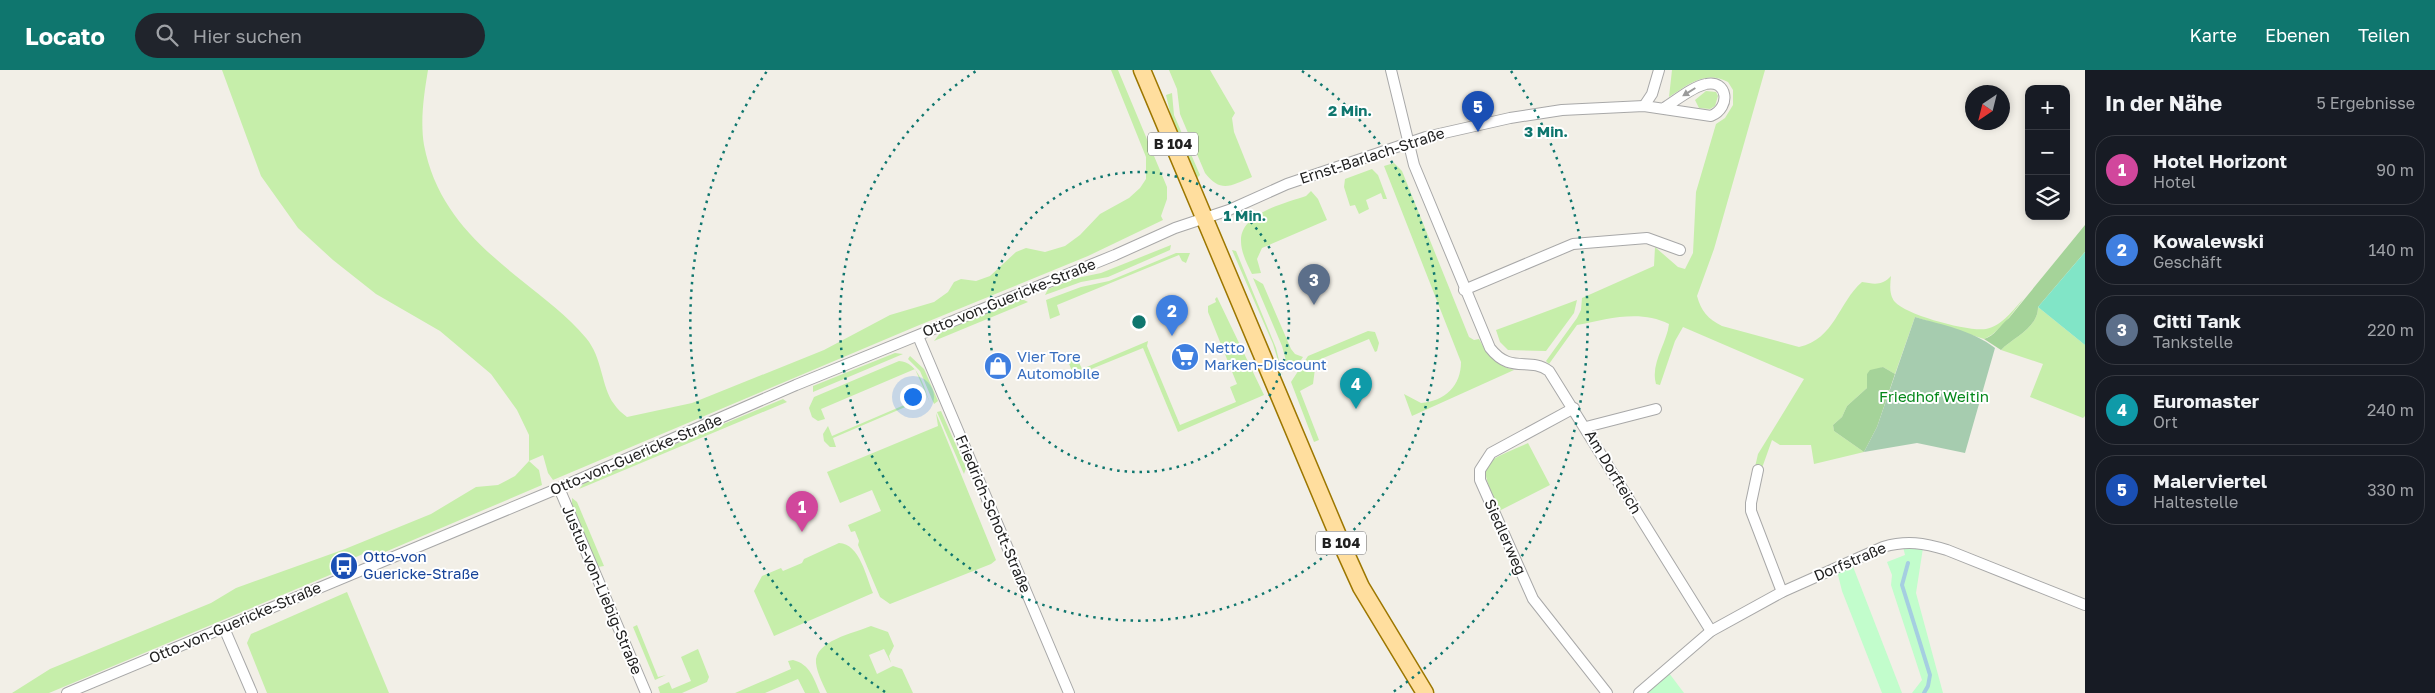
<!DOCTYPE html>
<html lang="de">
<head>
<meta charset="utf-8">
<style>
  :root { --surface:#171b24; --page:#20242c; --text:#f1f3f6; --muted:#9ea1a6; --line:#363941; --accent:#0f766e }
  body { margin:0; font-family:"Golos Text",sans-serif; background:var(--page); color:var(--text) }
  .controls { position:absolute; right:15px; top:15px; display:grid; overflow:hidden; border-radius:10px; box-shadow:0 2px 8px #0003 }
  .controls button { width:45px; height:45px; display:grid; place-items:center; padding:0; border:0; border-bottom:1px solid var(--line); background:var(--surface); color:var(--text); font:25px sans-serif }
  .compass { position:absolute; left:1965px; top:15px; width:45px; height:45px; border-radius:50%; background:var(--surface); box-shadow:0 2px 8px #0003; rotate:215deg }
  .you { position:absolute; left:912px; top:326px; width:18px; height:18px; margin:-12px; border:4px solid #fff; border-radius:50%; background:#1a73e8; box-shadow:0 0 0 8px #1a73e833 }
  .badge { display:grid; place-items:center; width:32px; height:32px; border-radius:50%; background:var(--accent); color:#fff; font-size:16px; font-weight:700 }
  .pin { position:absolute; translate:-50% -41px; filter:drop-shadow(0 1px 2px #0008) }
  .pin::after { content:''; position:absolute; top:26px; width:18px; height:15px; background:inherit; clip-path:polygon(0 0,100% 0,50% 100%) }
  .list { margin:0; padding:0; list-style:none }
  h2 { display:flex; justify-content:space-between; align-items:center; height:65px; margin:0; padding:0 20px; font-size:21px }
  h2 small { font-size:16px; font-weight:400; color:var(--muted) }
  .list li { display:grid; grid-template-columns:32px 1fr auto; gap:15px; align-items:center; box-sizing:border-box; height:70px; margin:0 10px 10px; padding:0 10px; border:1px solid var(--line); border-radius:20px }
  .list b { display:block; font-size:19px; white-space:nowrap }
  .list p { margin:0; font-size:16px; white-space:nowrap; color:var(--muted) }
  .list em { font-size:16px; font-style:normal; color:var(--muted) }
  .icon { flex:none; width:28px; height:28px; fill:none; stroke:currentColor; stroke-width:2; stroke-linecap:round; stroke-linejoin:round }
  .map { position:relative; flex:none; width:2085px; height:623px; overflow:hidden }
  header { display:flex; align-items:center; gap:30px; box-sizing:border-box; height:70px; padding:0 25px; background:var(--accent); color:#fff }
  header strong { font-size:24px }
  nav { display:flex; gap:28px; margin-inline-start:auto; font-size:18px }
  .search { width:350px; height:45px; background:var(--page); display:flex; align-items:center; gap:12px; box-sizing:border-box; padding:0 18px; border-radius:28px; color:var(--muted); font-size:19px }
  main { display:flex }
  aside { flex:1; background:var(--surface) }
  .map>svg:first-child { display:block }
</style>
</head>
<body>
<header>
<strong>Locato</strong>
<div class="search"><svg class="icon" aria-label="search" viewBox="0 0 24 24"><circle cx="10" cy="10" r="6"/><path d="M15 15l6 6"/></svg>Hier suchen</div>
<nav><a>Karte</a><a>Ebenen</a><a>Teilen</a></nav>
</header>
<main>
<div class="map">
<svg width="2085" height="623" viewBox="0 0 2085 623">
  <rect width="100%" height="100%" fill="#f2efe7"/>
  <!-- grass -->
  <g fill="#c6eeaa">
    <path d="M222,0H428C424,24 420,51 424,75C436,137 475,173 521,210C543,228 568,246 586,268C603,288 601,317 614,334C617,339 622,343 627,347L692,333L824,280L890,245L934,232L948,222L954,212L961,209L976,211L990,206L1016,182L1026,178L1045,182L1065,176L1080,165L1100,144L1129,128L1140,118L1146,109V87L1111,0H1118L1167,117V129L1161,146L1163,150L1088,186L917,256L553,410L548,403L543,385L529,391L539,400L542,415L378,485L372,480L340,494L337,502L49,623H12L50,599L211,533L236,518L345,479L431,444L476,417L498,415L515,406L529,391V365L517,340L491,304L440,261L376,224L333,190L298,158L261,106Z"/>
    <path d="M1169,0H1210L1235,43L1232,48L1234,62L1252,107C1232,115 1221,124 1205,103L1180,44L1177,19Z"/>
    <path d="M1672,0H1765L1714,179L1697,226C1701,241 1708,249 1722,256L1799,277C1835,269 1838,233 1862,212C1874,214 1882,216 1891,206C1890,215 1889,225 1895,232C1906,245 1969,262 1986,259C2002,256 2014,239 2024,228C2015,240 1998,264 1984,269L1915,247L1895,304L1883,297L1867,304V318L1847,336L1842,347L1833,355L1834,361L1864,382L1814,394L1811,375H1780L1772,370L1762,398L1755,397L1758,384L1804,309L1683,257L1675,271L1660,315L1656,314C1650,294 1667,273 1669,254C1640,239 1607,249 1577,255L1549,294L1546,291L1577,248L1581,240L1582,228L1654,196L1655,177L1678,197L1685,199L1693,183L1696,122L1716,54L1725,48L1733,35V20L1728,12C1705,0 1688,15 1669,27Z"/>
    <path d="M1706,21L1716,22L1718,26L1715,36L1710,39L1699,38L1695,30Z"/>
    <path d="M1172,23L1174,45L1200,105L1196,109L1174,59L1166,25Z"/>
    <path d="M1394,93L1402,101L1469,267L1474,270L1479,269C1488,286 1496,295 1514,300L1412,346L1404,324L1421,333C1445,331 1461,316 1461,292L1384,96Z"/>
    <path d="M1372,99L1378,105L1387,129H1383L1381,123L1366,130L1369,139L1359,144L1355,135L1350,136L1344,117L1345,109Z"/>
    <path d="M1311,121L1318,129L1327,150L1262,178L1257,189L1261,203L1252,204C1247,194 1241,182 1241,171C1240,143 1286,133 1306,126Z"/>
    <path d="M1171,175L1170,180L1108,207L1081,212L1045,225L1048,219L1077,208L1101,203Z"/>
    <path d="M1232,180L1236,181L1276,278L1283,307L1273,274Z"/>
    <path d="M1176,183H1190L1186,193L1182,191L1179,185L1057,235L1060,245L1050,249L1046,230L1081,217L1109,211Z"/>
    <path d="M1253,208L1263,214L1291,279L1295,284L1303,287L1295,299L1289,302L1282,276Z"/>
    <path d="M1217,227L1264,325L1178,362L1143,278L1079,304L1072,301L1067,289L1076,286L1082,299L1148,271L1147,276L1180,355L1236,332L1230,317L1237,314L1208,242V236L1216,232L1215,229Z"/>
    <path d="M1022,229L1028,232L934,271L941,262Z"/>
    <path d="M1577,230L1574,243L1546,281L1508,280L1500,272L1496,260Z"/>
    <path d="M2038,237L2085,275V346L2083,348L2030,327L2043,294L2001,280C2014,267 2038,258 2038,237Z"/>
    <path d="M1368,261L1375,262L1379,273L1377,281L1375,282L1369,269L1316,291L1313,314L1300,321L1319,370L1314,372L1291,312L1308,286Z"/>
    <path d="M895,283L903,284L813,322V316Z"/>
    <path d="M910,286L924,299L938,331L934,334L920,301L908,289Z"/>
    <path d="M899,291C919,292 924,318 930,333L915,299L821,339L825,349L818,351L812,347L809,338L814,327Z"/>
    <path d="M783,329L787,332L579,419L585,412Z"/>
    <path d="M916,330L917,332L833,368L836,377H830L824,371L823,364L828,356L832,366Z"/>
    <path d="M941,341L966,398L964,404L937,342Z"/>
    <path d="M936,343L996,490L991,494L890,534L880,527L858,475L859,471L855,461L851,462L848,455L881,441L872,420L840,433L827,402L938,356Z"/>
    <path d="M1528,373L1550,415L1499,441C1477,389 1479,395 1528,373Z"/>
    <path d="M572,428L577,432L604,496L598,497L572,434Z"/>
    <path d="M839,473C860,474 866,507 873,523L774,566L754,521L762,506L781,498L783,501L802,493L804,489Z"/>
    <path d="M347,522L389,623H267L247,573L251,564Z"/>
    <path d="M637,555L658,607L666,605L655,610L633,557Z"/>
    <path d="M871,556L888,562L894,576L889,586L891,593L884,579L869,585L877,604L893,596L902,599L913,623H827C823,614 817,603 816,593C814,571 854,563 871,556Z"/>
    <path d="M698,579L709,607L707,612L682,623H660L658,617L669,612L672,619L691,611L681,587Z"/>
    <path d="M793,590C810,594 814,609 820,623H805L798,609L765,623H735L791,599L788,591Z"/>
  </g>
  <!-- forest -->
  <g fill="#a5d399">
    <path d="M2085,155V182L2038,237C2038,258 2014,267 2001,280L1984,269C1995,266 2000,255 2009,248Z"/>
    <path d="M1883,297L1895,304L1877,357L1864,382L1834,361L1833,355L1842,347L1847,336L1867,318V304L1870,300Z"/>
  </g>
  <!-- cemetery -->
  <path fill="#a6ccaf" d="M1915,247C1942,255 1972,260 1995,278L1965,383L1917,373L1864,382L1877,357Z"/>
  <!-- park -->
  <g fill="#c2fdcc">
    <path d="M1903,477L1923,478L1916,523L1943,623H1912L1922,610L1891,515L1892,505L1887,492L1905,485Z"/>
    <path d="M1852,494L1902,623H1882L1842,521L1837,501Z"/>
    <path d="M1669,603L1684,623H1646Z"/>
  </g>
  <!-- pitch -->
  <path fill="#81e5c7" d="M2085,182V275L2038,237Z"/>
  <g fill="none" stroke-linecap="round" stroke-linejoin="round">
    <!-- stream -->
    <path stroke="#a5cee1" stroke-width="4" d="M1908,493L1902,515L1930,605L1928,616L1924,623"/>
    <defs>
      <g id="minor">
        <path d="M1391,0L1414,95L1490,278C1511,305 1529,286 1549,301L1711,561"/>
        <path d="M1644,36L1652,24L1659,0"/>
        <path d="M1464,220L1573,174L1647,168L1680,180"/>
        <path d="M918,266L1069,623"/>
        <path d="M1574,338L1491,383L1480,400V410L1533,529L1607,623"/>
        <path d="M1586,357L1656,339"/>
        <path d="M1758,400L1751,433V441L1782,522"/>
        <path d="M559,418L646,623"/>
        <path d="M224,558L252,623"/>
        <path d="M67,623L559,418L796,315L1115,185L1175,158L1229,140L1287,114L1426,67L1510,48L1562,40L1644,36L1711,46C1732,37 1727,9 1706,14C1692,17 1677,30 1664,38"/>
        <path d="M1639,623L1711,561L1782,522L1883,477C1907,470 1924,473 1947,480L2085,535"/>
      </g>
      <path id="primary" d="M1142,0L1342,475L1361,517L1425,623"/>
    </defs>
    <!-- minor casing -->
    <use href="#minor" stroke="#a8a8a8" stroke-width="12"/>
    <!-- primary casing -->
    <use href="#primary" stroke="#9d7700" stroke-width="19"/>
    <!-- minor -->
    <use href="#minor" stroke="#fff" stroke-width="10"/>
    <!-- primary -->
    <use href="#primary" stroke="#ffde9e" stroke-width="16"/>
  </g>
  <!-- one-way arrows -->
  <defs><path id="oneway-solid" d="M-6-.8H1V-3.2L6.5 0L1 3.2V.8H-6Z" transform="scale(1.25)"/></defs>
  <use fill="#9b9b9b" href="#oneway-solid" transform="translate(1689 22) rotate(148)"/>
  <!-- distance rings -->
  <g fill="none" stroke="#0f766e" stroke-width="2.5" stroke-dasharray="2.5 5">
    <circle cx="1139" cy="252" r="150"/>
    <path d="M1302 1A299 299 0 1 1 976 1"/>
    <path d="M885 622A449 449 0 0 1 767 1M1511 1A449 449 0 0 1 1393 622"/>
  </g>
  <!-- icons -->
  <defs>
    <symbol id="supermarket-disc" viewBox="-11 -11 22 22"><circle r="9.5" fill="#3f7fe0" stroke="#fff"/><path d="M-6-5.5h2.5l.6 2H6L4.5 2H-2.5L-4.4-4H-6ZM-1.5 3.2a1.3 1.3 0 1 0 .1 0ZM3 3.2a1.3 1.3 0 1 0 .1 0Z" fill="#fff"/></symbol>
    <symbol id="shop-disc" viewBox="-11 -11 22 22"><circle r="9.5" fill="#3f7fe0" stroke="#fff"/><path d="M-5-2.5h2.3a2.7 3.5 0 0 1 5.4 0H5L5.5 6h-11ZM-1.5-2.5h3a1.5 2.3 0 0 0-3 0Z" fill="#fff"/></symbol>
    <symbol id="bus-disc" viewBox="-11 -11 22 22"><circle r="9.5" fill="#1a4fb4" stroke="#fff"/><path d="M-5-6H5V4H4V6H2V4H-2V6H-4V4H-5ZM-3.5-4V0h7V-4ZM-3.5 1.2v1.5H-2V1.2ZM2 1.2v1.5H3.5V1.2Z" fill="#fff"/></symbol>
  </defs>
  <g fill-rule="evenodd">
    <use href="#supermarket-disc" x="1169" y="271" width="32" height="32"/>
    <use href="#shop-disc" x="982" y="280" width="32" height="32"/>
    <use href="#bus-disc" x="328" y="480" width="32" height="32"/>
  </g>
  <g text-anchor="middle" stroke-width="4" stroke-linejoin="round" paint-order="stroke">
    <!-- shield labels -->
    <g fill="#fff" stroke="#646464" stroke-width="1">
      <rect x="1148" y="62.5" width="50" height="23" rx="4"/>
      <rect x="1316" y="461.5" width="50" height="23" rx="4"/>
    </g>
    <g font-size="14" font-weight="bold" fill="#212121">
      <text x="1173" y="79">B 104</text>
      <text x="1341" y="478">B 104</text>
    </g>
    <!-- street labels -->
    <g font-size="15" fill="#212121" stroke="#fff">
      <text transform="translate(1372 86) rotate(-18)" y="5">Ernst-Barlach-Straße</text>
      <text transform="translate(1009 228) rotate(-22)" y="5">Otto-von-Guericke-Straße</text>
      <text transform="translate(636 385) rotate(-23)" y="5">Otto-von-Guericke-Straße</text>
      <text transform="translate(1613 402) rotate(59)" y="5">Am Dorfteich</text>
      <text transform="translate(993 444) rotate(67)" y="5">Friedrich-Schott-Straße</text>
      <text transform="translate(1505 467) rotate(66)" y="5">Siedlerweg</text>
      <text transform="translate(1850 492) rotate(-23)" y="5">Dorfstraße</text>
      <text transform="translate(602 520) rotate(67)" y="5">Justus-von-Liebig-Straße</text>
      <text transform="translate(235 553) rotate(-23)" y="5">Otto-von-Guericke-Straße</text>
    </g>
    <!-- shop labels -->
    <g font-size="15" fill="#366cbe" stroke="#fff" text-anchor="start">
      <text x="1204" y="283">Netto<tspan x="1204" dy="17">Marken-Discount</tspan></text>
      <text x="1017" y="292">Vier Tore<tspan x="1017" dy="17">Automobile</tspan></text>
    </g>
    <!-- park labels -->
    <g font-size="15" fill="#05881b" stroke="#fff">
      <text x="1934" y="332">Friedhof Weitin</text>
    </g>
    <!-- transit labels -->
    <g font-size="15" fill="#164399" stroke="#fff" text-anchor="start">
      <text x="363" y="492">Otto-von<tspan x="363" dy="17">Guericke-Straße</tspan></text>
    </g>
  </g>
  <circle cx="1139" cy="252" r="8" fill="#0f766e" stroke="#fff" stroke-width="2.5"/>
  <g font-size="15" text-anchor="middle" font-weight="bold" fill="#0f766e" stroke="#fff" stroke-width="4" stroke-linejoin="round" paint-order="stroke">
    <text x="1350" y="46">2 Min.</text>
    <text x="1546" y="67">3 Min.</text>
    <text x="1245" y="151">1 Min.</text>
  </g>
</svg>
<div class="controls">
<button>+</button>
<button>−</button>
<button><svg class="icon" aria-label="layers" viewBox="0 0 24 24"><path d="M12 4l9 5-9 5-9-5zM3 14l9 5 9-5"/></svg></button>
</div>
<svg class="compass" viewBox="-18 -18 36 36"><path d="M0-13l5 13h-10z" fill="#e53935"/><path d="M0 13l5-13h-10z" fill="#9ea1a6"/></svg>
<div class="you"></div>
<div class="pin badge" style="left:802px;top:462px;background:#d1479c">1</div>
<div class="pin badge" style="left:1172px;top:266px;background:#3f7fe0">2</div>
<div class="pin badge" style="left:1314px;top:235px;background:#5c6f8a">3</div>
<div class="pin badge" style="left:1356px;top:339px;background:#0f9aa8">4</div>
<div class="pin badge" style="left:1478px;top:62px;background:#1a4fb4">5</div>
</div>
<aside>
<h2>In der Nähe<small>5 Ergebnisse</small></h2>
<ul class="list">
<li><span class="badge" style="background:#d1479c">1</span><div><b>Hotel Horizont</b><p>Hotel</p></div><em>90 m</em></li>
<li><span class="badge" style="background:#3f7fe0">2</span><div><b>Kowalewski</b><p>Geschäft</p></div><em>140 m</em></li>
<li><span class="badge" style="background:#5c6f8a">3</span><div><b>Citti Tank</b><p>Tankstelle</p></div><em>220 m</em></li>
<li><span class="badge" style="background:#0f9aa8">4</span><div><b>Euromaster</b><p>Ort</p></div><em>240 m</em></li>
<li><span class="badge" style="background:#1a4fb4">5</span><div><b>Malerviertel</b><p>Haltestelle</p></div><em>330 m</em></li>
</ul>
</aside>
</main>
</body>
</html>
